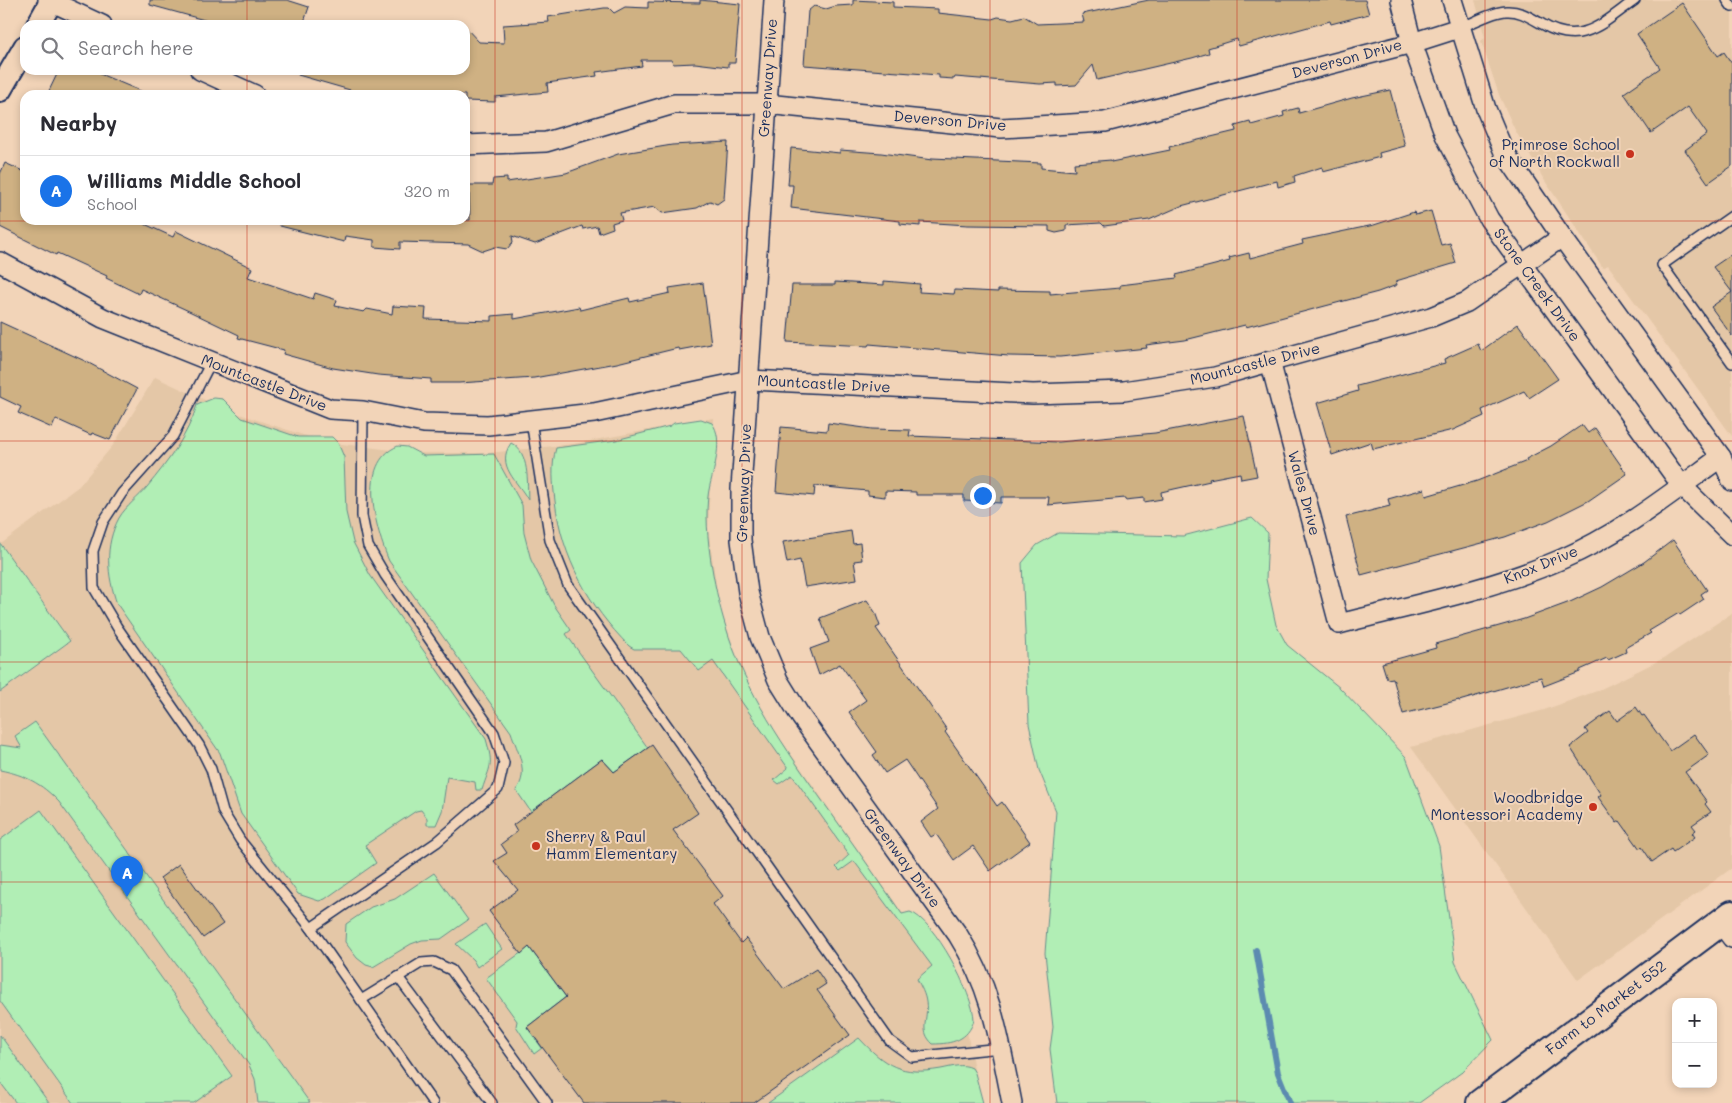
<!DOCTYPE html>
<html lang="en">
<head>
<meta charset="utf-8">
<style>
  :root { --surface:#fff; --page:#f2f2f3; --text:#2b2b33; --muted:#7c7c81; --line:#e1e1e2; --accent:#1a73e8 }
  body { margin:0; font-family:Mali,sans-serif; background:var(--page); color:var(--text) }
  .controls { position:absolute; right:15px; bottom:15px; display:grid; overflow:hidden; border-radius:10px; box-shadow:0 2px 8px #0003 }
  .controls button { width:45px; height:45px; display:grid; place-items:center; padding:0; border:0; border-bottom:1px solid var(--line); background:var(--surface); color:var(--text); font:25px sans-serif }
  .you { position:absolute; left:982px; top:495px; width:18px; height:18px; margin:-12px; border:4px solid #fff; border-radius:50%; background:#1a73e8; box-shadow:0 0 0 8px #1a73e833 }
  .badge { display:grid; place-items:center; width:32px; height:32px; border-radius:50%; background:var(--accent); color:#fff; font-size:16px; font-weight:700 }
  .pin { position:absolute; translate:-50% -41px; filter:drop-shadow(0 1px 2px #0008) }
  .pin::after { content:''; position:absolute; top:26px; width:18px; height:15px; background:inherit; clip-path:polygon(0 0,100% 0,50% 100%) }
  .list { margin:0; padding:0; list-style:none }
  h2 { display:flex; justify-content:space-between; align-items:center; height:65px; margin:0; padding:0 20px; font-size:21px }
  h2 small { font-size:16px; font-weight:400; color:var(--muted) }
  .list li { display:grid; grid-template-columns:32px 1fr auto; gap:15px; align-items:center; box-sizing:border-box; height:70px; padding:0 20px; border-top:1px solid var(--line) }
  .list b { display:block; font-size:19px; white-space:nowrap }
  .list p { margin:0; font-size:16px; white-space:nowrap; color:var(--muted) }
  .list em { font-size:16px; font-style:normal; color:var(--muted) }
  .icon { flex:none; width:28px; height:28px; fill:none; stroke:currentColor; stroke-width:2; stroke-linecap:round; stroke-linejoin:round }
  .map { position:relative; flex:none; width:1732px; height:1103px; overflow:hidden }
  .search { position:absolute; background:var(--surface); box-shadow:0 2px 8px #0003; left:20px; top:20px; width:450px; height:55px; display:flex; align-items:center; gap:12px; box-sizing:border-box; padding:0 18px; border-radius:15px; color:var(--muted); font-size:19px }
  .panel { position:absolute; background:var(--surface); box-shadow:0 2px 8px #0003; left:20px; top:90px; width:450px; height:135px; border-radius:15px }
  .map>svg:first-child { display:block }
</style>
</head>
<body>
<div class="map">
<svg width="1732" height="1103" viewBox="0 0 1732 1103">
  <rect width="100%" height="100%" fill="#f2d4b8"/>
  <filter id="ink" filterUnits="userSpaceOnUse"><feTurbulence type="fractalNoise" baseFrequency=".02" numOctaves="2"/><feDisplacementMap in="SourceGraphic" scale="10" xChannelSelector="R" yChannelSelector="G"/><feConvolveMatrix kernelMatrix="1 2 1 2 8 2 1 2 1" color-interpolation-filters="sRGB"/></filter>
  <g filter="url(#ink)">
    <!-- built -->
    <g fill="#e4c7a7">
      <path d="M1475,0H1732V436L1608,265L1603,268L1543,178L1515,130L1499,95L1481,41L1485,38Z"/>
      <path d="M155,377L227,410L303,435L342,444L417,453H489L573,444L713,418L708,528L719,606L742,671L761,710L776,733L934,958L965,1020L980,1103H0V692L70,641L1,544L79,486L114,444Z"/>
      <path d="M1732,613V868L1578,980L1411,747L1544,710L1597,691L1666,657Z"/>
    </g>
    <!-- green -->
    <g fill="#b1eeb5" stroke="#668e8a">
      <path d="M214,398L223,399L242,418L298,437H332L338,443L344,457L346,512L353,542L370,575L486,739C494,767 490,765 482,790H476L475,782L447,777L442,811L436,825H427V818L421,810L416,811L365,845L376,863L325,899L319,901L298,894L241,814L220,753L117,604C107,575 104,546 119,518C126,506 139,497 147,487C168,462 188,435 197,405Z"/>
      <path d="M701,419L712,423C724,439 714,468 710,485C701,521 714,589 725,624C745,692 785,748 826,806C852,842 877,878 902,914L910,912C934,919 974,995 974,1020C968,1040 952,1044 933,1044C918,1030 929,1020 926,1002C925,994 921,987 917,979L932,966L854,861L840,871L836,867L849,855L792,775L779,784L774,780L788,768L713,661L699,671L681,649H634L629,646C589,606 562,558 555,501C553,484 551,465 556,448L616,440L670,426L674,423Z"/>
      <path d="M511,443C530,452 527,483 528,500C518,481 495,466 511,443Z"/>
      <path d="M398,446L407,447L424,456L494,454L522,505L524,533L531,560L554,605L571,630L566,634L648,748L614,772L602,759L531,812L516,790C530,773 517,750 511,732L389,561C376,530 356,463 398,446Z"/>
      <path d="M1252,518L1268,533L1266,579L1276,625L1287,645L1340,688L1406,757L1439,846L1455,962L1493,1040L1462,1072L1419,1103H1057L1050,1049L1053,1027L1045,953L1056,811L1039,770L1029,724L1022,563L1037,545L1058,533L1183,536Z"/>
      <path d="M0,543L70,641L0,692Z"/>
      <path d="M35,722L310,1103H258L255,1079L249,1065L59,802C41,783 25,775 0,770V745L22,748L15,736Z"/>
      <path d="M41,810L232,1076L194,1103H73L0,1001V840Z"/>
      <path d="M434,873L468,920L441,939L422,940L411,944L373,967L366,965L357,958L345,942L346,924L371,907L395,899Z"/>
      <path d="M485,924L502,949L477,967L473,960L456,944Z"/>
      <path d="M529,947L566,997L527,1027L542,1048L534,1054L516,1026L517,1021L486,978Z"/>
      <path d="M0,1035L49,1103H16L0,1082Z"/>
      <path d="M859,1038C885,1066 901,1076 941,1069C952,1067 962,1063 972,1068L975,1073L983,1103H768Z"/>
    </g>
    <g fill="none" stroke-linecap="round" stroke-linejoin="round">
      <!-- stream -->
      <path stroke="#5c8bb0" stroke-width="6" d="M1256,950L1278,1073L1290,1103"/>
    </g>
    <!-- building -->
    <g fill="#cfb183" stroke="#1b2f5e">
      <path d="M150,0H287L309,7L303,25H207L208,21L150,5Z"/>
      <path d="M700,0L740,4L735,63H728V67L695,63L673,64L672,60H641L642,66L596,72L597,76L547,83L548,92L495,97V102L465,101V95H349L350,90L298,75V70H465V27L479,42L504,43L503,25L549,22L548,17L604,8H609L614,13L625,7L648,8V2L700,3Z"/>
      <path d="M853,0L893,2V7L938,9V13L992,19L998,17L1012,19L1024,16L1037,24L1084,22L1082,14L1149,0H1365L1369,14L1331,24L1330,21L1239,46L1237,39L1208,48L1209,53L1192,58L1097,80L1093,65L1076,85L1057,86V83L1040,84L955,77L954,79L939,78V75L804,65L808,11L814,6L826,9L836,6L853,5Z"/>
      <path d="M1682,3L1718,56L1724,52L1732,64V166L1708,183L1685,150L1707,134L1688,107L1651,133L1624,93L1660,68L1637,34Z"/>
      <path d="M59,70H102L100,74L150,95H47Z"/>
      <path d="M1390,90L1405,146L1379,153L1380,157L1323,172L1322,167L1294,176L1295,182L1278,187L1277,181L1181,206L1149,220L1104,226L1101,223L1066,225V231L1056,233L1049,231V226L968,225L920,222V226L900,224V221L791,208L793,185H788L791,148L840,153V150L881,153L932,160V158L1041,163V168L1075,171L1074,163L1111,160V162L1170,150L1169,147L1236,131L1235,126L1250,122L1251,125L1284,116L1283,112L1298,108L1299,113L1352,98Z"/>
      <path d="M728,142L724,199L717,204L710,201L697,208L662,213L655,207L620,213L622,220L612,223L613,228L599,233L597,226L583,229L582,226L535,244L512,236L513,242L507,249L495,247L483,251L468,244L400,242V249L374,247V240L345,236L344,242L280,226L281,220H470L469,185H492L493,179L507,178V182L566,173L618,154L672,145Z"/>
      <path d="M5,163L25,172V220H136L173,237L176,231L252,268L248,277L313,299L315,293L337,300L335,306L364,312L367,309L392,314L393,306L426,308L425,319L492,321V316L514,314V319L579,307L580,310L629,298L630,302L670,293L669,288L703,283L711,344L679,350L678,348L617,363L534,378L459,383H431V379L378,375L333,368L283,354L284,350L238,338L239,335L191,312L141,289L139,294L106,278L107,276L57,253L56,255L0,227V174Z"/>
      <path d="M1431,211L1441,245L1450,243L1456,263L1396,281L1397,285L1378,292L1246,327L1245,325L1185,340L1146,345L1147,348L1060,357L1009,356L869,344L868,346L787,342L792,285H835V282L884,285V281L920,284L919,292L954,294L955,290L998,292V290L1050,291V294L1120,288V285L1177,278L1176,275L1230,261L1229,258L1249,253L1250,258L1303,244L1302,240L1374,225L1414,212L1415,215Z"/>
      <path d="M1732,254V336L1711,307L1732,292L1713,267Z"/>
      <path d="M0,322L85,361L137,389L110,440L92,433L91,435L56,419L52,428L18,413L21,407L0,397Z"/>
      <path d="M1518,324L1558,379L1529,398L1524,391L1482,410L1484,416L1453,430L1373,449L1371,442L1332,455L1317,403L1358,391L1357,386L1445,363L1444,359L1478,344L1481,351Z"/>
      <path d="M1244,416L1257,476L1241,479L1240,473L1209,479L1210,481L1161,492L1162,499L1144,502V498L1125,500V498L1048,505L1049,497H1001V503L964,501V495H916V492L885,491V497L868,495V491L815,486L814,496L776,492L781,427L827,431L828,423L872,429L910,430L909,436L1059,442L1155,433Z"/>
      <path d="M1582,425L1588,433L1595,428L1627,474L1588,501L1548,521L1505,537L1361,575L1346,517L1390,506L1388,499L1424,489L1426,496L1477,481L1527,461L1526,459L1551,446Z"/>
      <path d="M851,531L853,544L860,543L862,560L854,561L857,579L805,587L800,560L787,563L783,542Z"/>
      <path d="M1673,540L1707,590L1701,594L1704,599L1680,615L1679,613L1649,631L1651,633L1625,648L1626,652L1608,660L1607,658L1580,670V672L1544,686L1541,677L1459,701V700L1403,714L1393,678L1387,679L1382,663L1436,648L1435,644L1524,619L1570,602L1602,587L1644,562Z"/>
      <path d="M867,600L875,612L880,626L876,628L947,730L945,732L997,806L1002,802L1030,842L990,871L973,846L954,860L936,834L931,837L921,822L938,809L905,760L885,773L873,755L877,752L849,712L866,700L840,664L819,675L810,649L829,642L820,618Z"/>
      <path d="M1636,707L1642,716L1644,715L1670,751L1694,734L1709,755L1685,772L1707,802L1705,804L1711,812L1692,825L1696,830L1692,833L1695,837L1673,852L1671,849L1652,862L1642,847L1640,849L1620,821L1617,823L1598,797L1601,795L1570,747L1588,733L1585,729L1610,711L1617,721Z"/>
      <path d="M652,745L698,813L673,830L723,896L713,904L741,943L746,938L784,989L816,969L826,984L817,990L850,1035L754,1103H584L527,1027L566,997L529,947L521,954L489,911L518,890L494,861L507,853L501,844L517,832L513,825L602,759L614,772Z"/>
      <path d="M179,864L223,924L203,938L160,878Z"/>
    </g>
    <g fill="none" stroke-linecap="round" stroke-linejoin="round">
      <defs>
        <g id="service">
          <path d="M1727,0L1732,7"/>
          <path d="M1459,28C1471,24 1494,11 1506,11C1520,10 1531,18 1542,24C1581,48 1604,22 1635,0"/>
          <path d="M1732,216L1662,265L1732,363"/>
          <path d="M211,362L173,436L122,493L103,522L93,551L94,588L117,627L199,745L211,769L223,812L240,840L311,928L437,842L498,789L504,763L494,733L385,575L368,546L362,516L363,411"/>
          <path d="M531,421L550,540L568,585L890,1041L912,1057L1001,1048"/>
          <path d="M311,928L433,1103"/>
          <path d="M398,977L492,1103"/>
          <path d="M361,1000L421,963L434,962L451,970L547,1103"/>
        </g>
        <g id="minor">
          <path d="M48,0L102,25"/>
          <path d="M774,0L741,489V540L748,592L760,637L778,680L801,717L958,935C992,988 1000,1043 1012,1103"/>
          <path d="M1401,0L1412,43L1445,135L1489,219L1682,486L1732,535"/>
          <path d="M1452,0L1486,109L1504,152L1562,237L1721,457L1732,481"/>
          <path d="M200,70L255,95"/>
          <path d="M465,145L546,142L674,104H766L1001,128L1105,122L1412,43L1459,28"/>
          <path d="M0,262L103,318L330,409L363,411L424,423L488,425L594,413L749,380L1033,394L1124,391L1215,377L1431,317L1467,302L1562,237"/>
          <path d="M1270,361L1339,624C1413,605 1491,590 1562,559C1620,534 1670,494 1721,457"/>
          <path d="M1720,922L1732,938"/>
        </g>
        <g id="tertiary">
          <path d="M38,25L52,0"/>
          <path d="M0,90L25,47"/>
        </g>
        <path id="secondary" d="M1480,1103L1732,914"/>
      </defs>
      <!-- service casing -->
      <use href="#service" stroke="#1b2f5e" stroke-width="12"/>
      <!-- minor casing -->
      <use href="#minor" stroke="#1b2f5e" stroke-width="22"/>
      <!-- tertiary casing -->
      <use href="#tertiary" stroke="#1b2f5e" stroke-width="26"/>
      <!-- secondary casing -->
      <use href="#secondary" stroke="#1b2f5e" stroke-width="30"/>
      <!-- service -->
      <use href="#service" stroke="#f2d4b8" stroke-width="9"/>
      <!-- minor -->
      <use href="#minor" stroke="#f2d4b8" stroke-width="19"/>
      <!-- tertiary -->
      <use href="#tertiary" stroke="#f2d4b8" stroke-width="22"/>
      <!-- secondary -->
      <use href="#secondary" stroke="#f2d4b8" stroke-width="26"/>
    </g>
  </g>
  <!-- grid -->
  <path fill="none" stroke="#c8321e" stroke-width="1" stroke-opacity="0.55" d="M247,0V25M495,0V1103M742,0V1103M990,0V1103M1237,0V1103M1485,0V1103M247,70V95M247,220V1103M0,221H1732M0,441H1732M0,662H1732M0,882H1732"/>
  <!-- markers -->
  <g fill="#c8321e" stroke="#f2d4b8" stroke-width="2">
    <circle cx="1630" cy="154" r="5"/>
    <circle cx="1593" cy="807" r="5"/>
    <circle cx="536" cy="846" r="5"/>
  </g>
  <g text-anchor="middle" stroke-width="4" stroke-linejoin="round" paint-order="stroke">
    <!-- street labels -->
    <g font-size="15" fill="#1b2f5e" stroke="#f2d4b8">
      <text transform="translate(1347 59) rotate(-15)" y="5">Deverson Drive</text>
      <text transform="translate(768 78) rotate(-86)" y="5">Greenway Drive</text>
      <text transform="translate(950 121) rotate(5)" y="5">Deverson Drive</text>
      <text transform="translate(1537 285) rotate(54)" y="5">Stone Creek Drive</text>
      <text transform="translate(1255 364) rotate(-14)" y="5">Mountcastle Drive</text>
      <text transform="translate(264 383) rotate(21)" y="5">Mountcastle Drive</text>
      <text transform="translate(824 384) rotate(3)" y="5">Mountcastle Drive</text>
      <text transform="translate(744 483) rotate(-88)" y="5">Greenway Drive</text>
      <text transform="translate(1304 493) rotate(75)" y="5">Wales Drive</text>
      <text transform="translate(1541 565) rotate(-22)" y="5">Knox Drive</text>
      <text transform="translate(902 858) rotate(54)" y="5">Greenway Drive</text>
      <text transform="translate(1606 1008) rotate(-37)" y="5">Farm to Market 552</text>
    </g>
    <!-- poi labels -->
    <g font-size="15" fill="#1b2f5e" stroke="#f2d4b8" text-anchor="end">
      <text x="1620" y="150">Primrose School<tspan x="1620" dy="17">of North Rockwall</tspan></text>
      <text x="1583" y="803">Woodbridge<tspan x="1583" dy="17">Montessori Academy</tspan></text>
      <text x="546" y="842" text-anchor="start">Sherry &amp; Paul<tspan x="546" dy="17">Hamm Elementary</tspan></text>
    </g>
  </g>
</svg>
<div class="controls">
<button>+</button>
<button>−</button>
</div>
<div class="you"></div>
<div class="pin badge" style="left:127px;top:897px">A</div>
<div class="search"><svg class="icon" aria-label="search" viewBox="0 0 24 24"><circle cx="10" cy="10" r="6"/><path d="M15 15l6 6"/></svg>Search here</div>
<section class="panel">
<h2>Nearby<small></small></h2>
<ul class="list">
<li><span class="badge">A</span><div><b>Williams Middle School</b><p>School</p></div><em>320 m</em></li>
</ul>
</section>
</div>
</body>
</html>
